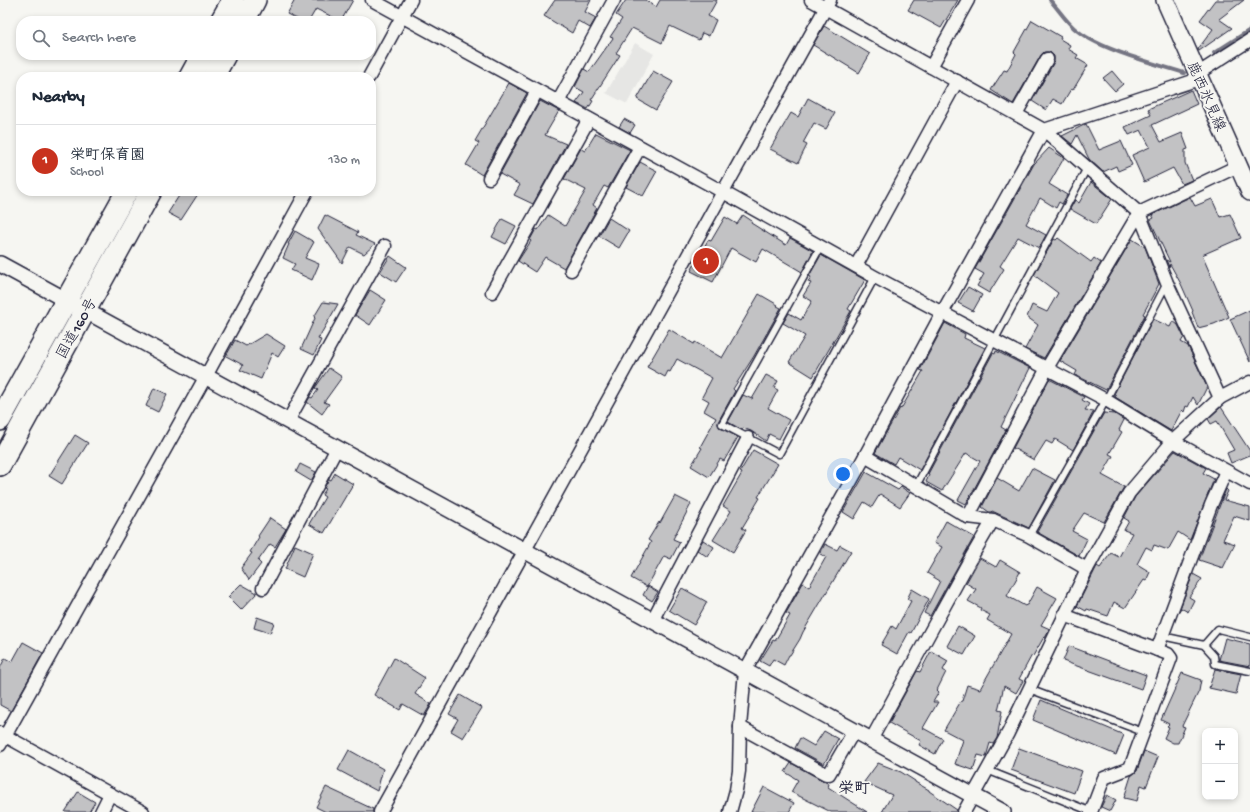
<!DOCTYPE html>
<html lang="en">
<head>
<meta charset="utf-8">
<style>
  :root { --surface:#fff; --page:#f6f6f7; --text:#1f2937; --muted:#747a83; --line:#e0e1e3; --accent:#c8321e }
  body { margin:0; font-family:"Gochi Hand","Klee One",sans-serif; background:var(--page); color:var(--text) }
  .controls { position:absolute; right:12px; bottom:12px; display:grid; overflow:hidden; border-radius:8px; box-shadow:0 2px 6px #0003 }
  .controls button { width:36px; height:36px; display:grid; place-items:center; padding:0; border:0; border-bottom:1px solid var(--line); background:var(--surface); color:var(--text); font:20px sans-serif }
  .you { position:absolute; left:843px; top:474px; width:14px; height:14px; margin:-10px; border:3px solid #fff; border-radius:50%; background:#1a73e8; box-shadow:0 0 0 6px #1a73e833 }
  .badge { display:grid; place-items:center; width:26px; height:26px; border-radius:50%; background:var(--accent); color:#fff; font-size:13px; font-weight:700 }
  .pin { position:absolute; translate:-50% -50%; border:2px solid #fff; box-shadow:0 1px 4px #0006 }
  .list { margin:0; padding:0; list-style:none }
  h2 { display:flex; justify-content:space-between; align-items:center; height:52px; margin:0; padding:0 16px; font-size:17px }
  h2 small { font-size:13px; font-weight:400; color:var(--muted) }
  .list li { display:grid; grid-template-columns:26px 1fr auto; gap:12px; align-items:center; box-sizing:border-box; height:72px; padding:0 16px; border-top:1px solid var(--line) }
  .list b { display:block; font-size:15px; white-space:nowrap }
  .list p { margin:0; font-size:13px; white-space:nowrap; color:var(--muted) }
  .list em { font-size:13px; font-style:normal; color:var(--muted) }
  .icon { flex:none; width:22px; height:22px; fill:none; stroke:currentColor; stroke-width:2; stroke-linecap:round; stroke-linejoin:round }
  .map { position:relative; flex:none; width:1250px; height:812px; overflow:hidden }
  .search { position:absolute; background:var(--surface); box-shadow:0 2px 6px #0003; left:16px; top:16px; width:360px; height:44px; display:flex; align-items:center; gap:10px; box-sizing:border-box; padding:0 14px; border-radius:16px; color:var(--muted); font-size:15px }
  .panel { position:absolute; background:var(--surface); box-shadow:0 2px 6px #0003; left:16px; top:72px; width:360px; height:124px; border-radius:16px }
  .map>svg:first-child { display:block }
</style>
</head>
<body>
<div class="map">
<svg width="1250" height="812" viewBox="0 0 1250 812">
  <rect width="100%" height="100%" fill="#f6f6f2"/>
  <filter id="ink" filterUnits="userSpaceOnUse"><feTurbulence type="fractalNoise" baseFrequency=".025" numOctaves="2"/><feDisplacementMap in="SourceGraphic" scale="8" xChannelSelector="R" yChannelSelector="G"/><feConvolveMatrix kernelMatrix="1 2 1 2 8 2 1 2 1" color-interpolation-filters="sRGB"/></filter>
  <g filter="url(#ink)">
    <!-- built -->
    <path fill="#e6e6e4" d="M635,43L654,54L627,104L606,93Z"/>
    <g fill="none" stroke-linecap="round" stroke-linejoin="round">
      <!-- stream -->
      <g stroke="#757583" stroke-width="4">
        <path d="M1050,0C1058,9 1065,20 1074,28C1097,49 1153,63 1184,73"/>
        <path d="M1214,53L1250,30"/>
      </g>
    </g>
    <!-- building -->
    <g fill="#c2c2c4" stroke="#22223b">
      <path d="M295,0H353L341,21L316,9L309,21H301L287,14Z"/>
      <path d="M555,0H591L585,12L596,18L590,28L578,21L572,33L544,16Z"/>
      <path d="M626,0H646L656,7L660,0H717L708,16L716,20L709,36L702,33L699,40L670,26L662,43L632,28L616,53L620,55L591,100L593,101L588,109L576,103L584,92L575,87L584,69L589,72L613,38L610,37L622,19L616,15Z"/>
      <path d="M914,0H958L941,28L908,10Z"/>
      <path d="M1215,0H1244L1219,19L1232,28L1199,51L1198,49L1213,29L1200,20Z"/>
      <path d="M1032,20L1061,37L1060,39L1070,45L1068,49L1078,55L1076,58L1088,65L1073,90L1071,89L1062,104L1053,99L1046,110L1032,101L1054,62V56L1050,52H1044L1041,55L1013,104L991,90L1004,70L1007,71L1016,54L1014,52Z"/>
      <path d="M824,26L870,54L859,73L813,45Z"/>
      <path d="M653,71L673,82L656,110L637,99Z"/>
      <path d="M1112,71L1123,84L1115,91L1103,78Z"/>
      <path d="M509,83L527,93L482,175L466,165L479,143L475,141Z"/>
      <path d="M1191,90L1197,104L1152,125L1161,142L1182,133L1188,149L1185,150V163L1192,180L1182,184L1173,168L1144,182L1132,155L1150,147L1141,130L1129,135L1125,127L1151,115L1148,109Z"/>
      <path d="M808,98L835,113L826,129L814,123L803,143L807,145L798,163L770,149L791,113L798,117Z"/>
      <path d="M540,101L559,111L545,135L566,144L533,204L514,195L520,185L500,174Z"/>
      <path d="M624,119L635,125L630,133L619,127Z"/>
      <path d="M1086,124L1099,150L1121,141L1132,165L1118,171L1116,166L1103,172L1089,159L1077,135L1072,144L1062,136Z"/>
      <path d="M596,133L630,150L608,188L604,186L593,205L597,208L564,268L545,257L535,272L518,261L531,241L530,240L536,229L538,230L548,215L565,226L586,190L564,179L580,150L581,149L585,151Z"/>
      <path d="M1049,148L1064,158L1049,184L1067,195L1062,204L1059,202L1056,208L1040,198L1026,224L1046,235L1039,248L1018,237L1000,266L1004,269L989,293L977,286L984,274L975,269L1029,173L1034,164Z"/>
      <path d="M640,162L657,171L643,196L626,187Z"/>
      <path d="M1091,182L1112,199L1096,224L1070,209L1075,200L1079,203Z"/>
      <path d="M182,191H200L181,220L168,213Z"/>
      <path d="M1190,197L1195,206L1212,199L1220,217L1230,214L1241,238L1202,255L1229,317L1214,324L1198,328L1192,312L1193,311L1181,284L1170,264L1169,267L1166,260L1170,262L1150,220L1154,218L1152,215Z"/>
      <path d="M325,215L358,232L356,235L375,244L364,254L350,247L342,263L318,229Z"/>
      <path d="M743,215L752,221L751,223L786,245L790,238L813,251L802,272L763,249L756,262L731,248L713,282L691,271L708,240L711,241L725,217L737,224Z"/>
      <path d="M609,218L629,231L619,248L599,236Z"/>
      <path d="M502,219L516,226L506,244L492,237Z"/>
      <path d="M295,231L314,242L305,258L319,264L312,280L291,270L295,264L283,258L289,244H288Z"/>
      <path d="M1058,238L1091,262L1094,258L1101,263L1044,358L1025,349L1038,325L1027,317L1032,305L1047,312L1058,293L1034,275L1054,239L1056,240Z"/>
      <path d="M1132,239L1145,247L1159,284L1143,314L1145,315L1106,390L1075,375L1077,371L1060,361Z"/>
      <path d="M821,255L865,280L848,309L851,311L813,377L789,362L805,336L783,323L789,313L801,320L812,301L803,296L811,283L808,282L811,277L809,276Z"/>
      <path d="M390,256L406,267L396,282L380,272Z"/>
      <path d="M968,287L982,295L973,311L958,303Z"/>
      <path d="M370,290L386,300L370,325L355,315Z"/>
      <path d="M759,294L778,305L777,306L781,308L754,356L733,389L735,391L718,422V424L720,428L738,437L724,461L720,459L709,477L691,466L702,448L700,447L716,418L704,411L709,401L702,397L712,378L677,359L670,372L668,371L665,377L647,367L669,329L694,344L695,342L722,358Z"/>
      <path d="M323,302L338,304L318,339L321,340L314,355L301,349L315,318L314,317Z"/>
      <path d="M1250,310V362L1230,319Z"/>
      <path d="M1153,319L1170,327L1173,321L1178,325L1184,337L1181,342L1188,346L1207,387L1198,405L1193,397L1188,407L1186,406L1184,412L1182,410L1171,431L1115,397L1116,395L1114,394Z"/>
      <path d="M945,323L965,334L964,338L985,348L920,470L898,457L894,464L875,453L900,408L901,409L923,371L920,370Z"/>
      <path d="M266,334L285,346L278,357L272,353L261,379L240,370L243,365L226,356L235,340L246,346Z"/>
      <path d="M996,351L1030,368L1001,427L1006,430L966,504L958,500L980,461L966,453L942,491L926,482L929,475L928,474L993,353L995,354Z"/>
      <path d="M329,368L342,377L324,402L329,404L322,414L307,402L310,397L312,398L318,390L315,388Z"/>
      <path d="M766,375L778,381L774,388L778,390L768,408L789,420L779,439L769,434L766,441L751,431L743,428L742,430L728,422L743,395L752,399Z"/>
      <path d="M1049,379L1084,397L1082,400L1089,404L1085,410L1094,411L1073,450L1055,439L1052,444L1046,441L1034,460L1013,448Z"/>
      <path d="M154,388L167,394L158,412L146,406Z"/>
      <path d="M1221,407L1250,451V455L1231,463L1227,453L1234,450L1217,421L1211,424L1208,419Z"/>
      <path d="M1104,413L1115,414L1124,420L1119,430L1122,432L1109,454L1113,456L1102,475L1124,487L1104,522L1084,513L1072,531L1087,539L1079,556L1037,532Z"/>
      <path d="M75,435L88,443L62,484L49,476Z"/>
      <path d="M753,450L778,464L758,497L760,498L742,528L746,530L733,552L713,540L731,511L723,506L742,473L740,472Z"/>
      <path d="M1175,451L1206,468L1203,473L1214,479L1190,540L1178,532L1168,550L1154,545L1152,550L1146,547L1137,564L1150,572L1146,581L1144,580L1125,608L1114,602L1108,616L1087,609L1086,611L1077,606L1097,566L1100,568L1111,553L1119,557L1132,533L1124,530L1129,521L1124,518L1135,497Z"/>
      <path d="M300,464L316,472L311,481L296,472Z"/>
      <path d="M1032,468L1055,480L1029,528L992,511L991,512H989L982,507L997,478L1019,491Z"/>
      <path d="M866,472L898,490L901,487L910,493L900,507L880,494L872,507L864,502L854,519L843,512Z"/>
      <path d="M335,473L353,484L324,533L309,524L325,497L322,495L326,489L324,488L329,479L331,480Z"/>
      <path d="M1226,489L1228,491L1224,500L1250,507V521L1234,516L1223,540L1235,544L1223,568L1199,560Z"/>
      <path d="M675,496L691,504L673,539L680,542L671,559L664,556L647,587L631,578L651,542L648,540L659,522L660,523Z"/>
      <path d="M270,518L286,529L275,547L270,544L258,561L261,564L249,580L241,568L252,553L250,552L259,537L258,536Z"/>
      <path d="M946,521L974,537L930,616L924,613L940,581L927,573L942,547L934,543Z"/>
      <path d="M703,540L714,547L708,557L697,550Z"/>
      <path d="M825,544L837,550L840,545L851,551L803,632L800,639L790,655H789L784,665L773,659L769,666L760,661L773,640L775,641L790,615L786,613L803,583L809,587L826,557L820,554Z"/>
      <path d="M295,545L313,553L303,577L285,569Z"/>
      <path d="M980,558L996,567L1000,560L1020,572L1007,596L1025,606L1026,605H1027L1037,587L1057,598L1041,625L1050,629L1045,638L1044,637L1033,656L1032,655L1019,679L1023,681L1016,693L1004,686L998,710L1002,711L997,738L993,744L990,743L986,757L978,755L973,770L955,764L963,740L944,730L961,701H962L967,685L980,689L1011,634L987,620L990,615L980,610L981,608L968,601L976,589L966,583Z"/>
      <path d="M1193,574L1202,579L1189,597L1194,600L1188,612L1181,608L1179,611Z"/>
      <path d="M241,584L257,593L241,610L228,597Z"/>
      <path d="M648,586L658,592L652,601L643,595Z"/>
      <path d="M682,588L707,602L694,625L669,610Z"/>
      <path d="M912,589L929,599L911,633L909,632L897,654L881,645L892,626L896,629L911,601L907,599Z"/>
      <path d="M257,617L274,623L270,633L254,628Z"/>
      <path d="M958,626L975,636L964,655L947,646Z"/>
      <path d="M1225,638L1250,644V666L1219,660Z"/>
      <path d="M23,642L43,653L11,711L0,705V668L5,658L12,662Z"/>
      <path d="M1069,646L1146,675L1141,689L1063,661Z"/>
      <path d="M931,651L948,661L943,670L946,672L937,690L939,692L933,702H938L923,728L943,739L935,754L919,745L921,741L889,723L917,671L920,672Z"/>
      <path d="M394,658L425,678L415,694L431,704L424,716L403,704L400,710L374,695Z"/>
      <path d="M1215,669L1241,674L1236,694L1209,688Z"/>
      <path d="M1182,673L1201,680L1199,691L1182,726L1185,727L1178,743H1173L1164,738L1169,727L1167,726L1169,724L1161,720Z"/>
      <path d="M460,695L482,708L463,738L451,731L458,719L449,714Z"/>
      <path d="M1041,700L1124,735L1116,755L1033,720Z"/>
      <path d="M824,731L838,739L824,764L795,748L800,738L814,746Z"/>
      <path d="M1019,748L1082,771L1074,793L1011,770Z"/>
      <path d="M349,750L383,769L377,791L338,770Z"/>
      <path d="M1144,751L1158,757L1146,787L1141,785L1137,801L1124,798L1131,776L1137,771Z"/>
      <path d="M791,763L829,784L828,787L867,812H831L791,792L798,780L785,772Z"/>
      <path d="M878,763L901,772L915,781V782L929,790V791L957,810V812H882L892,795L864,782Z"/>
      <path d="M326,787L373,809V812H326L316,807Z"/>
      <path d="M764,787L794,803L789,812H751Z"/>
      <path d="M78,792L95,802L89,812H65Z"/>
      <path d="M1107,795L1116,800L1110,811L1101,807Z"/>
    </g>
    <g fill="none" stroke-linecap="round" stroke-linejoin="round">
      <defs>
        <g id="service">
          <path d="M821,246L722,424L779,454L875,277"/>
          <path d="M916,486L1087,168"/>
          <path d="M1029,536L1106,400L1167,283"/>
          <path d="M1162,636L1204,645L1214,656L1215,664L1250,671"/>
          <path d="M1204,645L1218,629L1250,637"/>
          <path d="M1029,689L1143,732"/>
          <path d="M987,770L1092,812"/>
        </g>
        <g id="minor">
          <path d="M372,0L723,192L875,277L1106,400L1173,441L1250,484"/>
          <path d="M811,0L1044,130L1139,213L1167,283L1220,398"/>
          <path d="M931,67L968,0"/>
          <path d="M1197,74L1250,40"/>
          <path d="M369,77L411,0"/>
          <path d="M558,102L614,0"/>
          <path d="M1016,114L1047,59"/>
          <path d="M489,178L537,91"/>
          <path d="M856,266L957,81"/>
          <path d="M571,270L640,147"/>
          <path d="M492,292L589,119"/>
          <path d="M288,421L385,246"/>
          <path d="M865,456L968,517L993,520L1029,536L1087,569"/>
          <path d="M968,517L1047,368L1139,213L1238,166"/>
          <path d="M263,588L337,448"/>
          <path d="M1064,615L1168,654L1171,658L1130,768L1104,778L1091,812"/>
          <path d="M652,621L748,438"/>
          <path d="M1157,650L1211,505L1226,471"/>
          <path d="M740,727L826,774H829L854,731"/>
          <path d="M0,733L143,812"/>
          <path d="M871,740L968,563L993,520"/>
          <path d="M0,745L206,376L307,191"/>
          <path d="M101,812L110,794"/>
          <path d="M380,812L723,192L830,0"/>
          <path d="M730,812L736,790L739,771L740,727L745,671L865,456L942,313L1044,130L1199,79"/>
          <path d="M964,812L1008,733L1087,569L1129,493L1173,441L1220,398L1250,382"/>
        </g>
        <path id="tertiary" d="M0,264L1003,812"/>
        <path id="secondary" d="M1165,0L1250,192"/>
        <g id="trunk">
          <path d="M221,21L233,0"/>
          <path d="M244,21L255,0"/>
          <path d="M190,77L202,55"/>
          <path d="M213,77L225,55"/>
          <path d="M0,420L127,191"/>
          <path d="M0,465L151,191"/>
        </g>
      </defs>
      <!-- service casing -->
      <use href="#service" stroke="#22223b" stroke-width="9"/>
      <!-- minor casing -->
      <use href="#minor" stroke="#22223b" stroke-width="15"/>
      <!-- tertiary casing -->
      <use href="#tertiary" stroke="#22223b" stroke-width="18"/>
      <!-- secondary casing -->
      <use href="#secondary" stroke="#22223b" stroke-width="20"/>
      <!-- trunk casing -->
      <use href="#trunk" stroke="#22223b" stroke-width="24"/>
      <!-- service -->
      <use href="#service" stroke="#f6f6f2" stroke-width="6"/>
      <!-- minor -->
      <use href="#minor" stroke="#f6f6f2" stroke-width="12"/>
      <!-- tertiary -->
      <use href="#tertiary" stroke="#f6f6f2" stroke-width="15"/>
      <!-- secondary -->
      <use href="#secondary" stroke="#f6f6f2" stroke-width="17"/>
      <!-- trunk -->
      <use href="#trunk" stroke="#f6f6f2" stroke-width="21"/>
    </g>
  </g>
  <g text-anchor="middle" stroke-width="3.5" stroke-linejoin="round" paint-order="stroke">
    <!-- street labels -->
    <g font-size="15" fill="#22223b" stroke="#f6f6f2">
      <text transform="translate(1207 96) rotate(66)" y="5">鹿西氷見線</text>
      <text transform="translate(76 328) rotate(-61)" y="5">国道160号</text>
    </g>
    <!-- neighbourhood labels -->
    <g font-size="16" font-weight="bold" fill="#22223b" stroke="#f6f6f2">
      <text x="854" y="793">栄町</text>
    </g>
  </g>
</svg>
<div class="controls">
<button>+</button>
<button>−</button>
</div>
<div class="you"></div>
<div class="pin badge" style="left:706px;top:261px">1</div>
<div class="search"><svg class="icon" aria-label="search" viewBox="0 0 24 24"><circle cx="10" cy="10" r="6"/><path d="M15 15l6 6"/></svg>Search here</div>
<section class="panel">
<h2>Nearby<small></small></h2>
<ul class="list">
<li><span class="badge">1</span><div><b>栄町保育園</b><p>School</p></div><em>130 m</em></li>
</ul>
</section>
</div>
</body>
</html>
